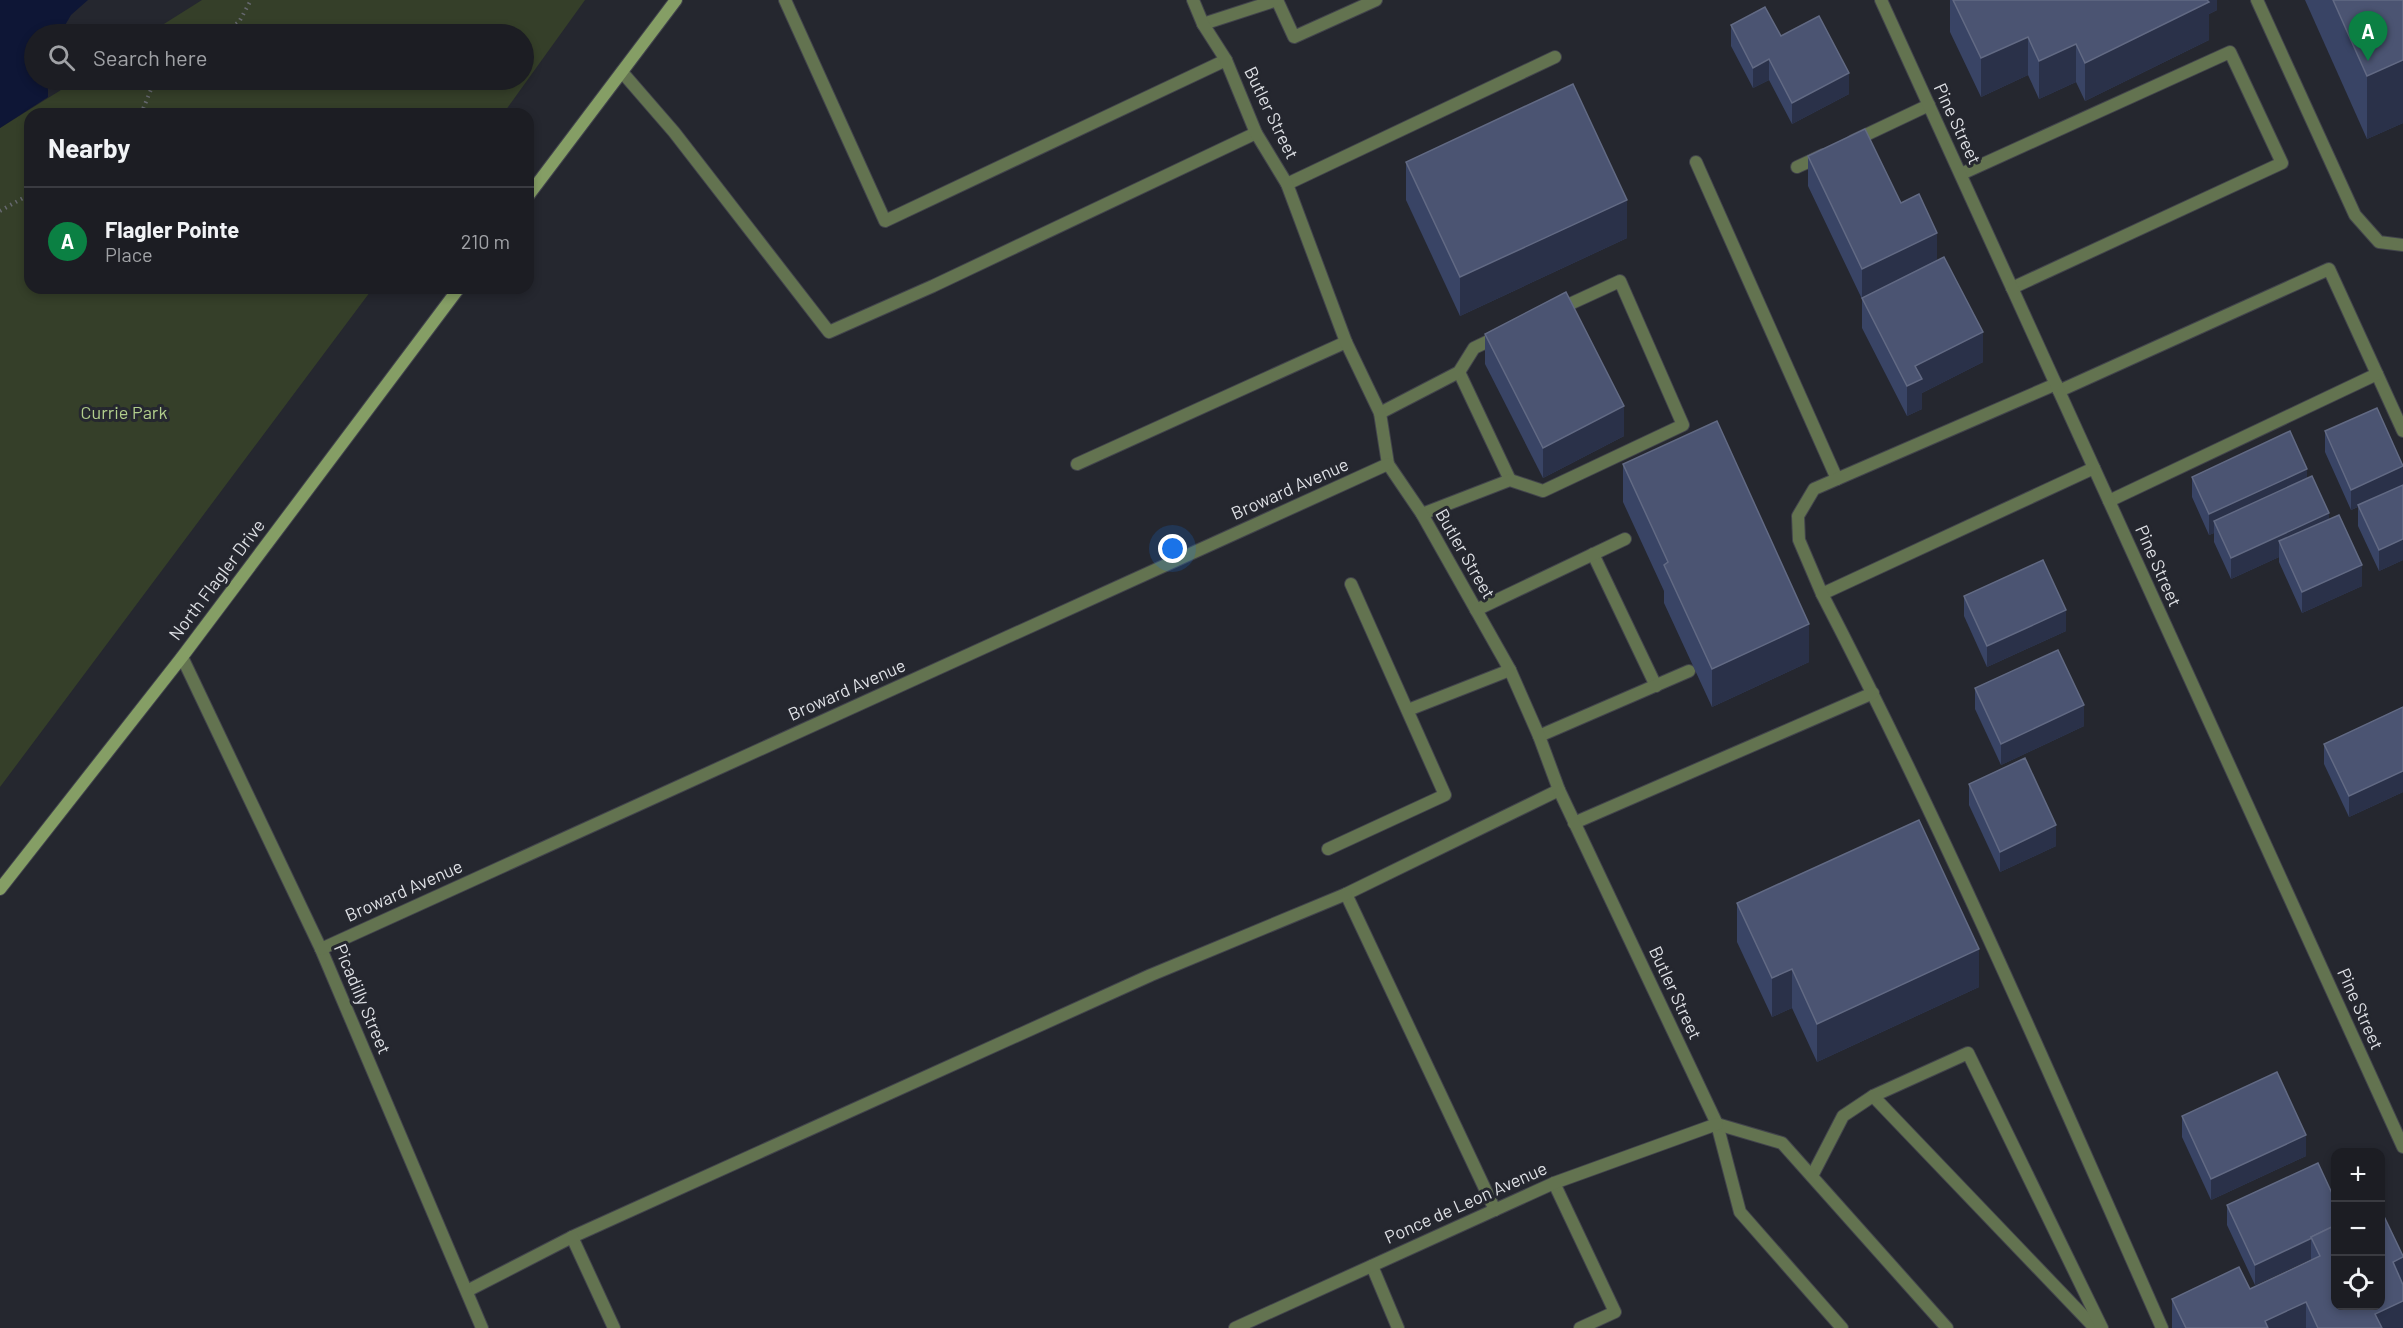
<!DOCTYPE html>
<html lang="en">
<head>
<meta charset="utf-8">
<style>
  :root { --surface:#1c1d23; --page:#25262b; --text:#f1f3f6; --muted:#a0a2a6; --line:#3a3b41; --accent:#0b8043 }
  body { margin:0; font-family:Barlow,sans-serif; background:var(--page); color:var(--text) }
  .controls { position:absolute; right:18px; bottom:18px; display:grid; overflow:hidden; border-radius:12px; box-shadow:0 3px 9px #0003 }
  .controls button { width:54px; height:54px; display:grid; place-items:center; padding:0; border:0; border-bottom:2px solid var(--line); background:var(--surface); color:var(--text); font:30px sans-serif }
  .you { position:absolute; left:1173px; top:549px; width:21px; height:21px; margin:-15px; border:4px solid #fff; border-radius:50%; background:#1a73e8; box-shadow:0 0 0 9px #1a73e833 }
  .badge { display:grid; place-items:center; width:39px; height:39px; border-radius:50%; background:var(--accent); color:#fff; font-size:20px; font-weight:700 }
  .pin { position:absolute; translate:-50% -50px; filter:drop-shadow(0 2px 3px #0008) }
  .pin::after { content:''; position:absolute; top:32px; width:21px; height:18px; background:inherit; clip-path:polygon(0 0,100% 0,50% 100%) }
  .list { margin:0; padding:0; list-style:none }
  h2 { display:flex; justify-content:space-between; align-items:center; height:78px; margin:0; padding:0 24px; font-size:26px }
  h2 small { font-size:20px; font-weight:400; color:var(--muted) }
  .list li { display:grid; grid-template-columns:39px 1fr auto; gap:18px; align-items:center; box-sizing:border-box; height:108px; padding:0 24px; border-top:2px solid var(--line) }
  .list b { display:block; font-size:22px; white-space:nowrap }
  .list p { margin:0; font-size:20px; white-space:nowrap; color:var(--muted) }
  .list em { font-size:20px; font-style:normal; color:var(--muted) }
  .icon { flex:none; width:33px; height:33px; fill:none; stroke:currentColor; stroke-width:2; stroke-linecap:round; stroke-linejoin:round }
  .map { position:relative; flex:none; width:2403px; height:1328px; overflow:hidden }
  .search { position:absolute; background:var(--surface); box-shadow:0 3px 9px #0003; left:24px; top:24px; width:510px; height:66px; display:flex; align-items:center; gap:15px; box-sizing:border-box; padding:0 21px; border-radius:33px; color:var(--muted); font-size:22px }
  .panel { position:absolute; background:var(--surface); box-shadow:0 3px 9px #0003; left:24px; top:108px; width:510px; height:186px; border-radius:18px }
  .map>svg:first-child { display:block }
</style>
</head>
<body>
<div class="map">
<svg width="2403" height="1328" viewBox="0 0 2403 1328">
  <rect width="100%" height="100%" fill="#25272f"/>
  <!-- green -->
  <path fill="#353f29" d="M202,0H585L503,114H30V288H373L0,787V128L77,80H524V34H148Z"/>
  <!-- water -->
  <path fill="#0e1636" d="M0,0H88L71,15L60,34H34V80H48V97L0,128Z"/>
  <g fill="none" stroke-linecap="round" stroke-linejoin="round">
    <defs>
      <g id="lane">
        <path d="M785,0L885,221L1226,60"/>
        <path d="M1277,0L1294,37L1376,0"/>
        <path d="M2257,0L2355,215L2379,242L2403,245"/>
        <path d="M1203,24L1277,0"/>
        <path d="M622,72L674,132L829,332L933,286L1256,133"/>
        <path d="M1853,141L1929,105"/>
        <path d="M1696,162L1837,479"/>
        <path d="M1797,167L1823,155"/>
        <path d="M1961,174L2230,52L2282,163L2012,288"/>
        <path d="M1287,184L1555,57"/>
        <path d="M1459,372L1510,480"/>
        <path d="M2377,374L2403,431"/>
        <path d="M2056,384L1814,489L1798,516L1799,540L1822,594L2094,468"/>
        <path d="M2059,391L2329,269L2377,374L2109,501"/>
        <path d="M1380,413L1459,372L1474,348L1499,336"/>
        <path d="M1077,464L1346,342"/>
        <path d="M1422,514L1510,480L1543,491L1683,425L1620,281L1559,309"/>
        <path d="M1593,554L1656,686"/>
        <path d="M1822,594C1946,833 2053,1081 2162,1328"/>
        <path d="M1476,610L1625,539"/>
        <path d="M1408,710L1510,670"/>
        <path d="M1539,736L1689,671"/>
        <path d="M1574,823L1873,693"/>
        <path d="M1328,849L1445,795L1351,584"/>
        <path d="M1873,1096L2095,1328"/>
        <path d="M1812,1176L1843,1116L1873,1096L1968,1053L2102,1328"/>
        <path d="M1554,1183L1615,1312L1580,1328"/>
        <path d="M1495,1210L1346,894L1559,790"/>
        <path d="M572,1237L1151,975L1346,894"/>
        <path d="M1372,1266L1398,1328"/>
        <path d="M467,1291L572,1237L614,1328"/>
      </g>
      <g id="street">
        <path d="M1193,0L1203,24L1226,60L1256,133L1287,184L1346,342L1380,413L1388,464L1422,514L1510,670L1539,736L1559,790L1717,1124L1740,1212L1842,1328"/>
        <path d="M1881,0L2403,1147"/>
        <path d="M182,657L321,949L482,1328"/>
        <path d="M321,949L1388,464"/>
        <path d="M1717,1124L1782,1143L1947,1328"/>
        <path d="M1235,1328L1554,1183L1717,1124"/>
      </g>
      <g id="secondary">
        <path d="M528,196L676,0"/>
        <path d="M0,889L182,657L459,288"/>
      </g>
    </defs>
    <!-- lane casing -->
    <use href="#lane" stroke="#42444c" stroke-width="14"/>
    <!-- street casing -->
    <use href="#street" stroke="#42444c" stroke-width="14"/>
    <!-- secondary casing -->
    <use href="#secondary" stroke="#42444c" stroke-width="14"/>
    <!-- path -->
    <g stroke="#66686f" stroke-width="4" stroke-dasharray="1.5 4.5" stroke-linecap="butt">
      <path d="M221,34L239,22L251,0"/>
      <path d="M141,114L154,82L157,80"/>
      <path d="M0,211L30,194"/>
    </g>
    <!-- lane -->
    <use href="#lane" stroke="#637350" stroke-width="12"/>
    <!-- street -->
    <use href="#street" stroke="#637350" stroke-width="12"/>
    <!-- secondary -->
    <use href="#secondary" stroke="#859e65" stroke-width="12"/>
  </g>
  <!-- wall -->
  <g fill="#394465">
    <path d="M1950,0H2217V10L2209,14V40L2085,101L2076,82L2039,99L2028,75L1981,97L1950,32Z"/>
    <path d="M2305,0H2403V123L2367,139Z"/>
    <path d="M1731,25L1781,36L1849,94L1792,124L1769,80L1753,88L1731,46Z"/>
    <path d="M1808,156L1901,203L1937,261L1983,362L1922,393V409L1907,416L1862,328V298V299L1808,186Z"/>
    <path d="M1406,162L1627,238L1460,316L1406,200Z"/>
    <path d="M1485,334L1624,436L1543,478L1485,364Z"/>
    <path d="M2325,431L2403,465V560L2379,571L2358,526V507L2351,510L2325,452Z"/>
    <path d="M1623,464L1809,662L1712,707L1664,603V591L1623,502Z"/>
    <path d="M2192,477L2307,478L2329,519L2362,586L2302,613L2279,562V557L2231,579L2214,542V533L2209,535L2192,497Z"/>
    <path d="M1964,596L2066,631L1987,667L1964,616Z"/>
    <path d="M1975,688L2084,726L2001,765L1975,709Z"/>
    <path d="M2403,707V792L2349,817L2324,764V744Z"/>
    <path d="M1969,784L2056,846L2000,872L1969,805Z"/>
    <path d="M1737,903L1979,987L1817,1062L1792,1008L1772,1017L1737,942Z"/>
    <path d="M2182,1116L2306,1156L2211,1200L2182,1137Z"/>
    <path d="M2318,1163L2336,1305L2403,1328H2172V1299L2250,1289L2311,1260V1259L2255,1285L2227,1225V1205Z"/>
  </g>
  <!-- shaded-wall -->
  <g fill="#2a3149">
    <path d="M2198,0H2217V10L2209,14V40L2085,101V63Z"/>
    <path d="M2028,37V75L1981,97V58Z"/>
    <path d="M2076,44V82L2039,99V61Z"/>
    <path d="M1769,59V80L1753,88V68Z"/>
    <path d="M2403,60V123L2367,139V76Z"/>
    <path d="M1849,73V94L1792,124V103Z"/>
    <path d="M1627,200V238L1460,316V277Z"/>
    <path d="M1937,233V263L1862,299V269Z"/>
    <path d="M1983,332V362L1922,393V409L1907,416V386L1915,366Z"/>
    <path d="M1624,406V436L1543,478V448Z"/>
    <path d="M2403,466V486L2351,510V490Z"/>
    <path d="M2307,469V490L2214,521V533L2209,535V514Z"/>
    <path d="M2329,513V534L2279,541V557L2231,579V558Z"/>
    <path d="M2403,539V560L2379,571V550Z"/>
    <path d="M2362,565V586L2302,613V592Z"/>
    <path d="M2066,610V631L1987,667V646Z"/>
    <path d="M1809,624V662L1712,707V669Z"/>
    <path d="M2084,705V726L2001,765V744Z"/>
    <path d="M2403,771V792L2349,817V796Z"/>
    <path d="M2056,825V846L2000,872V852Z"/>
    <path d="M1979,949V987L1817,1062V1024Z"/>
    <path d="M1792,969V1008L1772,1017V978Z"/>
    <path d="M2306,1135V1156L2211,1200V1179Z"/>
    <path d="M2311,1238V1259L2255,1285V1265Z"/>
    <path d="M2403,1257V1287L2393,1262Z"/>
    <path d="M2403,1301V1328H2375V1314Z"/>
    <path d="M2306,1302V1328H2265V1321Z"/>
  </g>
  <!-- building -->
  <g fill="#4b5472" stroke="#626a84" stroke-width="1.5">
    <path d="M1953,0H2207L2209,2L2085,63L2076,44L2039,61L2028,37L1981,58Z"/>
    <path d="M2333,0H2403V60L2367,76Z"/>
    <path d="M1765,7L1781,36L1819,16L1849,73L1792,103L1769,59L1753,68L1731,25Z"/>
    <path d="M1573,84L1627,200L1460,277L1406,162Z"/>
    <path d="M1865,129L1901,203L1919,194L1937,233L1862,269L1808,156Z"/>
    <path d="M1944,257L1983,332L1915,366L1922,379L1907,386L1862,298Z"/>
    <path d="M1566,292L1624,406L1543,448L1485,334Z"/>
    <path d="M2377,408L2403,466L2351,490L2325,431Z"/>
    <path d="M1717,421L1809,624L1712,669L1664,565L1668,562L1623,464Z"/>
    <path d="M2290,431L2307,469L2209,514L2192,477Z"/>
    <path d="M2312,476L2329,513L2231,558L2214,521Z"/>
    <path d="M2403,485V539L2379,550L2358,505Z"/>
    <path d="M2339,515L2362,565L2302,592L2279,541Z"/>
    <path d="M2043,560L2066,610L1987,646L1964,596Z"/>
    <path d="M2058,650L2084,705L2001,744L1975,688Z"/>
    <path d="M2403,707V771L2349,796L2324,744Z"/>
    <path d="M2025,758L2056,825L2000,852L1969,784Z"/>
    <path d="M1919,820L1979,949L1817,1024L1792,969L1772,978L1737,903Z"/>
    <path d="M2277,1072L2306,1135L2211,1179L2182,1116Z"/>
    <path d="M2318,1163L2336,1202V1225L2311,1237L2312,1238L2255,1265L2227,1205Z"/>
    <path d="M2380,1208L2403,1256V1257L2393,1262L2403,1285V1301L2375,1314L2382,1328H2318L2306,1302L2265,1321L2268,1328H2186L2172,1299L2239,1267L2250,1289L2320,1256L2311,1237L2336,1225V1305H2380Z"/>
  </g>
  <g text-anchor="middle" stroke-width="6" stroke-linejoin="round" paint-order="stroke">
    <!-- street labels -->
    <g font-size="18" fill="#dddfe4" stroke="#25272f">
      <text transform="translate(1271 113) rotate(64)" y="6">Butler Street</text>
      <text transform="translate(1957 124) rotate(65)" y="6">Pine Street</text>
      <text transform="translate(1290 489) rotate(-24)" y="6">Broward Avenue</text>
      <text transform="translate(1465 554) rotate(60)" y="6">Butler Street</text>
      <text transform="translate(2158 566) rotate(66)" y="6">Pine Street</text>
      <text transform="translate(217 580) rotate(-53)" y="6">North Flagler Drive</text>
      <text transform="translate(847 690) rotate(-24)" y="6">Broward Avenue</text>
      <text transform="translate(404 891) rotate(-24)" y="6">Broward Avenue</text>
      <text transform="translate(1675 993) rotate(65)" y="6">Butler Street</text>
      <text transform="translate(362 999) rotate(67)" y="6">Picadilly Street</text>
      <text transform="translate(2360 1009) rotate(66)" y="6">Pine Street</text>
      <text transform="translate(1466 1203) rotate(-24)" y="6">Ponce de Leon Avenue</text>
    </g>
    <!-- park labels -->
    <g font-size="18" fill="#b1ce8c" stroke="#25272f">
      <text x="124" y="419">Currie Park</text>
    </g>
  </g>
</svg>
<div class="controls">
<button>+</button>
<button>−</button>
<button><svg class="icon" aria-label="locate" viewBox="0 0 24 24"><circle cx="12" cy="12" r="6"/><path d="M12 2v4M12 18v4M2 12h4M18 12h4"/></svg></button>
</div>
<div class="you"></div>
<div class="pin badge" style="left:2368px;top:61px">A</div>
<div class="search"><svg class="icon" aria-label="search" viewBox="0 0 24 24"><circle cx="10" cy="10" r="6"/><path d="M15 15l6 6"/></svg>Search here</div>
<section class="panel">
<h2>Nearby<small></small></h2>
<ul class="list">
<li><span class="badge">A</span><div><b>Flagler Pointe</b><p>Place</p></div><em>210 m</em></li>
</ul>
</section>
</div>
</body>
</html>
